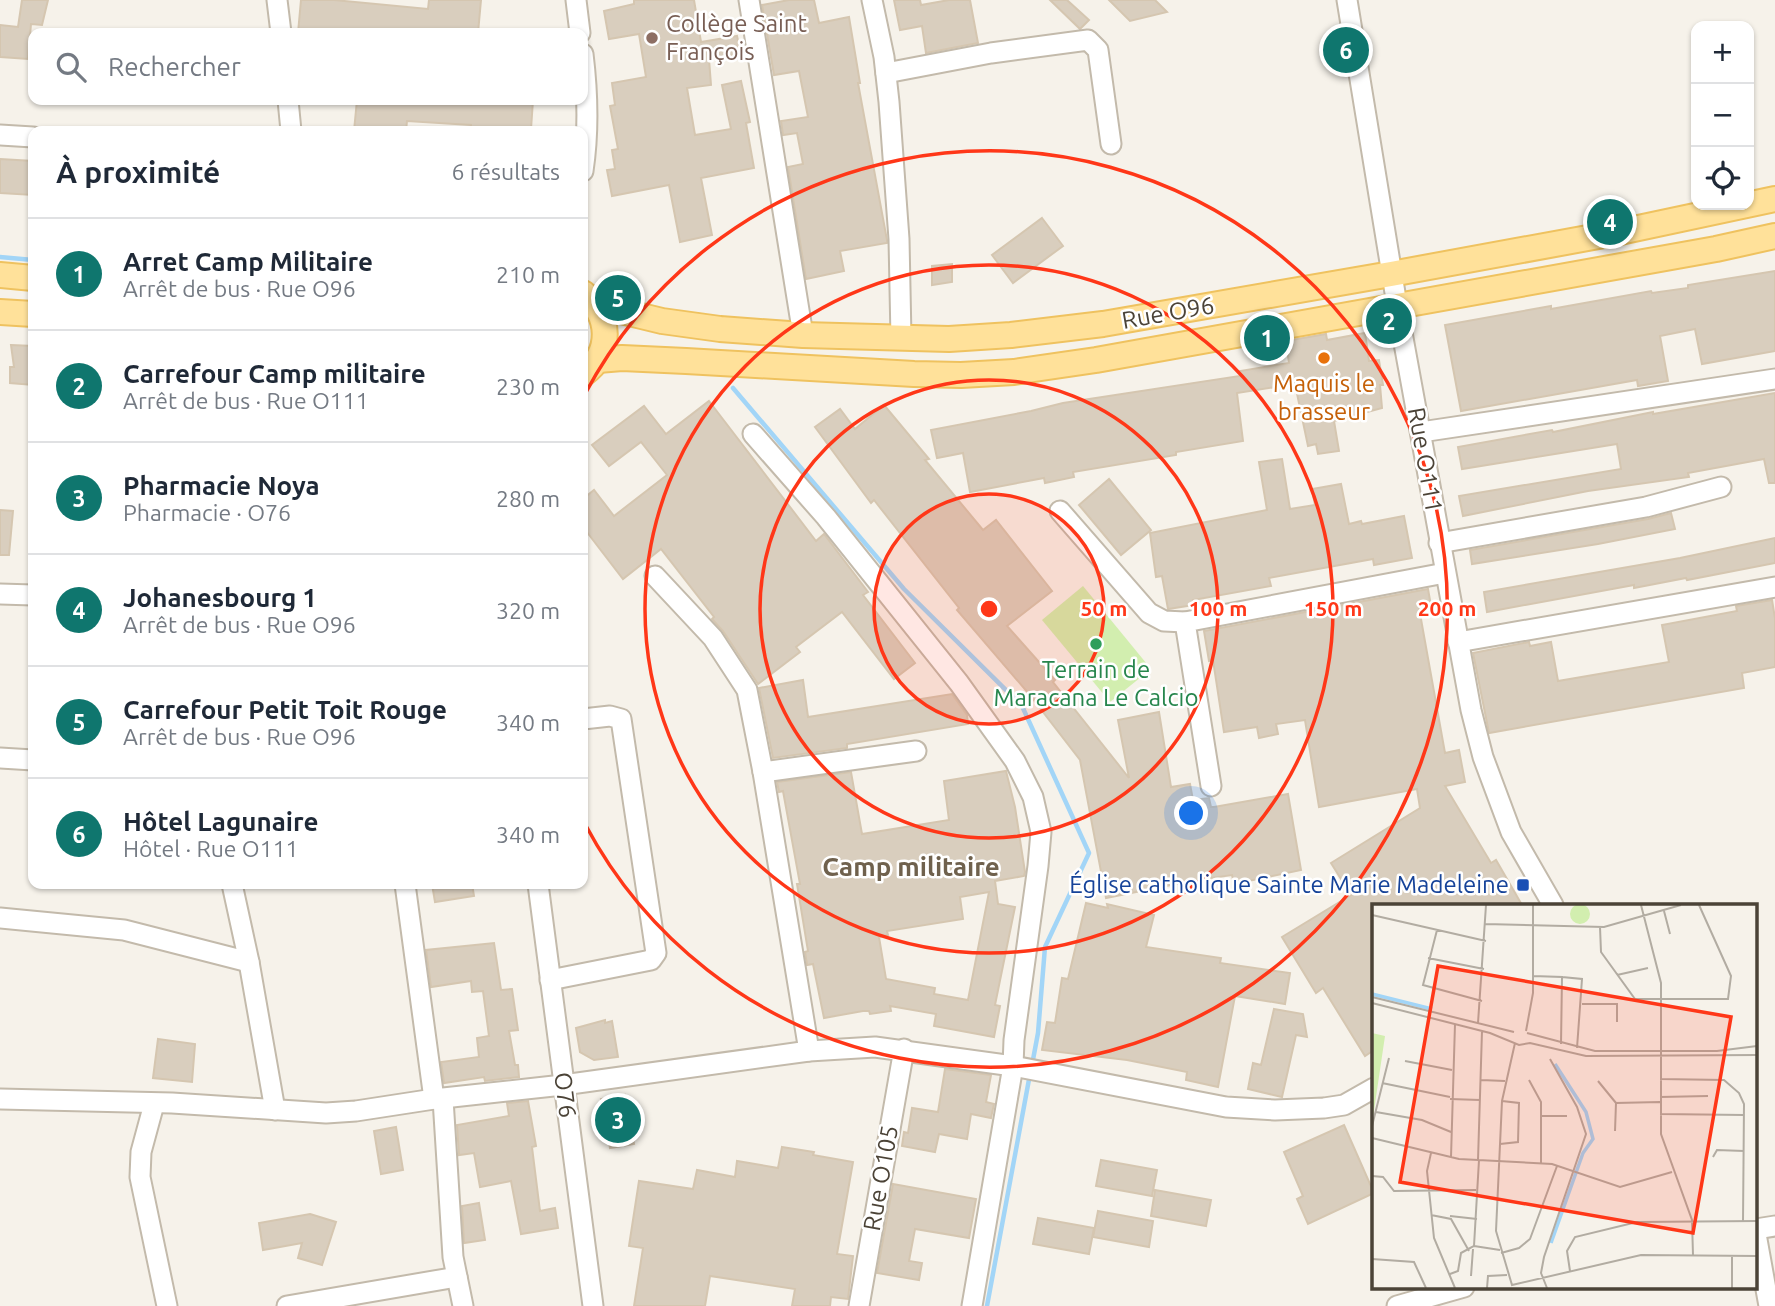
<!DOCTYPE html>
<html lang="fr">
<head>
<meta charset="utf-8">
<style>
  :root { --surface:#fff; --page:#f6f6f7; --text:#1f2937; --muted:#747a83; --line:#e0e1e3; --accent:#0f766e }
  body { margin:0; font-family:Ubuntu,sans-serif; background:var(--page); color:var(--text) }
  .controls { position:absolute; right:21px; top:21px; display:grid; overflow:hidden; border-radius:14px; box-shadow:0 2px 5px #0004 }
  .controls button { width:63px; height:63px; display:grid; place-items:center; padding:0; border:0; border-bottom:2px solid var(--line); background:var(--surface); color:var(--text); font:35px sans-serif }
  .you { position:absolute; left:1192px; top:814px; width:24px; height:24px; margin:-18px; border:5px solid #fff; border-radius:50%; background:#1a73e8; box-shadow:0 0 0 10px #1a73e833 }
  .badge { display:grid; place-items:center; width:46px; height:46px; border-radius:50%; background:var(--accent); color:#fff; font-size:23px; font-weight:700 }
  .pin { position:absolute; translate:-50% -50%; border:4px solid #fff; box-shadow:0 2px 7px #0006 }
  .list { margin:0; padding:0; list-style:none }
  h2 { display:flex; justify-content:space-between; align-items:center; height:91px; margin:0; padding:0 28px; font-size:30px }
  h2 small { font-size:23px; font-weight:400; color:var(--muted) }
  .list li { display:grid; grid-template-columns:46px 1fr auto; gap:21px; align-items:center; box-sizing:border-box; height:112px; padding:0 28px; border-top:2px solid var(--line) }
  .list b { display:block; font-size:26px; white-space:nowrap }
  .list p { margin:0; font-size:23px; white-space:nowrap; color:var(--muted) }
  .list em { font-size:23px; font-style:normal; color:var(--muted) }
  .icon { flex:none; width:38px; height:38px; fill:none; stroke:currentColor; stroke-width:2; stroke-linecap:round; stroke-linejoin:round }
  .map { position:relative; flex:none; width:1775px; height:1306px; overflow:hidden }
  .search { position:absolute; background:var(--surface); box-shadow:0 2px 5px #0004; left:28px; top:28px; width:560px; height:77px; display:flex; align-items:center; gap:18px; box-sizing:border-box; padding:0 24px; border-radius:14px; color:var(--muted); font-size:26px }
  .panel { position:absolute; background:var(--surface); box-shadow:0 2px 5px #0004; left:28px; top:126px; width:560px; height:763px; border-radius:14px }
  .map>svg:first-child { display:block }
</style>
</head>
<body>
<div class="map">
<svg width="1775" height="1306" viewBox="0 0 1775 1306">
  <rect width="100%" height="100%" fill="#f6f2ea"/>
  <!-- green -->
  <path fill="#d2eeaf" d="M1083,586L1151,669L1110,702L1042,620Z"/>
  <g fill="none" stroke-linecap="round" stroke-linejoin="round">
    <!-- stream -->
    <g stroke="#a2d5f7" stroke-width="4.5">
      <path d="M0,257L33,260"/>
      <path d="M733,388L904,589L1022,706L1089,853L1045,947L1038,1033L1032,1065"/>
      <path d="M987,1306L1030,1074"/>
    </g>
  </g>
  <!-- building -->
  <g fill="#d9cebe" stroke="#d5c6b0" stroke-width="2" fill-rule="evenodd">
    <path d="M22,0H48L42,25L31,24L28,59L0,57V25L18,27Z"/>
    <path d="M301,0H334L428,9L429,0H481L478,33H298Z"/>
    <path d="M634,0H694L701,42L737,36L741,54L709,59L711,85L687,88L695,135L731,129L722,85L741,81L750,122L746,123L754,168L701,178L712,235L680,242L669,185L612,196L607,170L615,169L612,150L618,149L610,106L615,105L612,83L646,77L639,34L609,39L604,11L634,4Z"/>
    <path d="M789,0H814L819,23L849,17L860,83H858L887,240V243L840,251L844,271L806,279L788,167L803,164L797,133L783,135L781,121L808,117L799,71L774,75L762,5Z"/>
    <path d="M894,0H920L921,5L949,0H970L978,43L926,53L922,26L900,30Z"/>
    <path d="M1050,0H1067L1089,20L1080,29Z"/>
    <path d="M1109,0H1155L1167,12L1130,21Z"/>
    <path d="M357,100H533L531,129L524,128V131H471V125L407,121L406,131H354Z"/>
    <path d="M0,159L33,161V195L0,193Z"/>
    <path d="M1042,218L1063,246L1013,283L992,255Z"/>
    <path d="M952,264V282L932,285V266Z"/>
    <path d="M1775,271V351L1702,364L1695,329L1660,336L1668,381L1638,386L1637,380L1461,411L1445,325L1551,306V309L1651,291L1652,293L1688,288V285L1707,282Z"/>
    <path d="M1365,333L1369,361L1379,360L1383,385H1380L1382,408L1334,421L1339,451L1318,454L1316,444L1308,446L1295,384L1237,393L1243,441L1176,452V455L1073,472L1074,477L1045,483L1044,478L970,492L963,453L937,458L931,430L1031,411L1063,403L1240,376V371L1289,363L1286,341L1326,334L1327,340Z"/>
    <path d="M11,345L33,346V385L10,383V367H14Z"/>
    <path d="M1775,393V483H1769L1764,459L1688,473L1689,477L1588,491L1463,516L1459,496L1621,469L1617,444L1462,469L1458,447L1552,430L1553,432L1653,412V414Z"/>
    <path d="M709,401L816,541L824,534L868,592L863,595L915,663L894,679L842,612L796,647L800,652L758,684L723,631L712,619L714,617L661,549L623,579L583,527V499L594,490L614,516L667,475L641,442L609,466L592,445L644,406L666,434Z"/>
    <path d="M884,405L929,459L925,460L983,530L996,520L1052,591L1007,626L1055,680L1053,682L1129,778L1118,720L1159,712L1171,787L1190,784L1193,800L1209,798L1211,807H1214L1288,794L1301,870L1234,884L1232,875L1196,880L1106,898L1080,760L1029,694L957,610L959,608L874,500L871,503L815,427L840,409L855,429Z"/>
    <path d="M1282,459L1290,509L1315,505L1312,489L1341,484L1349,524L1361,521L1362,524L1404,516L1412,558L1374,565L1373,559L1269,578L1271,586L1193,600L1194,605L1168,609L1162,576L1156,577L1150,533L1267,510L1259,462Z"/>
    <path d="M1109,479L1151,530L1121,555L1079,505Z"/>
    <path d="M0,510L13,511L9,555H0Z"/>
    <path d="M1671,513L1675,529L1598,544L1472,564L1470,550L1648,519Z"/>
    <path d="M1775,538V563L1687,580L1686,578L1634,588V585L1487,612L1484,592L1680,558Z"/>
    <path d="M1428,589L1431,606L1419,608L1445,753L1459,750L1465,782L1445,786L1491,863L1496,860L1522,905H1374V1050L1365,1056L1323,988L1316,993L1282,937L1351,895L1331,863L1420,808L1417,789L1319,807L1305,720L1276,724L1278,734L1259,738L1257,727L1224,732L1213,660L1209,661L1204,631Z"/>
    <path d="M1772,600L1775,618V667L1742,673L1744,688L1489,733L1473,653L1529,642L1530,646L1551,642L1558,681L1669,662L1662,625L1737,611L1736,606Z"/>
    <path d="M803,680L808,717L952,694L967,715L968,724L847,744V748L773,758L759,688Z"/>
    <path d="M1006,771L1015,807L1025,872L1024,876L995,881L998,904L1015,907L995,1005L1000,1006L994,1037L934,1026L936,1014L890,1006L891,1011L870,1014L869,1011H863L824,1018L813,964L807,965L805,952L808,951L797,884H800L783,791L779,792L777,782L851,772L862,834L949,820L944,781ZM989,892L968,1000L934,994L935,988L886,979L879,937L888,935L887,931L963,919L960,897Z"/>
    <path d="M432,884H472L474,896L435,902Z"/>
    <path d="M1086,903L1108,908L1107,904L1154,915L1146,947L1221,958L1220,963L1290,973L1285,1004L1235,996L1218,1087L1186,1080L1187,1072L1127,1060L1042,1050L1047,1022L1055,1023L1062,978L1068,979Z"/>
    <path d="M494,943L501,990L512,989L518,1030L509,1031L515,1065H518L519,1077L485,1081L484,1077L444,1083L441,1062L479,1057L477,1038L489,1036L483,991L472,992L471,981L431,987L426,950Z"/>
    <path d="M1274,1009L1303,1014L1307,1037L1296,1035L1282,1097L1248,1089L1253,1063L1261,1065Z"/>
    <path d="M605,1020V1023L612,1021L618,1057L594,1060L580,1052L576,1028Z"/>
    <path d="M158,1039L195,1044L192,1082L153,1078Z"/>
    <path d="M945,1069L991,1075L986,1102L994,1104L991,1118L971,1114L967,1139L939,1134L935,1152L902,1146L904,1132L908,1133L912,1108L938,1112Z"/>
    <path d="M625,1095L634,1144L610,1148L601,1099Z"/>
    <path d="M528,1101L536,1146L532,1147L540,1211L555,1208L558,1228L521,1234L511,1181L480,1187L474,1153L459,1155L457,1125L509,1116L507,1103Z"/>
    <path d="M1344,1125L1374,1193L1308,1224L1297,1199L1303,1196L1284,1152Z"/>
    <path d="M396,1127L403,1170L381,1174L374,1131Z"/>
    <path d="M782,1147L814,1152L813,1155L853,1162L837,1254L853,1256L848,1299L831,1297L830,1306H792L795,1289L710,1276L705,1306H634L643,1248L629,1246L639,1181L693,1189L697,1170L735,1177L737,1161L778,1168Z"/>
    <path d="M1101,1160L1157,1170L1152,1196L1096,1186Z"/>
    <path d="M893,1184L976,1199L969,1238L915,1229L909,1261L922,1263L919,1280L877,1273Z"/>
    <path d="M1155,1190L1211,1200L1206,1226L1151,1216Z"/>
    <path d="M479,1203L485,1240L464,1243L462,1206Z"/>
    <path d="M1098,1211L1153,1221L1149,1247L1093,1237Z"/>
    <path d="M310,1214L336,1222L322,1265L298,1258L302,1243L263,1250L259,1223Z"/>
    <path d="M1038,1218L1094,1228L1089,1254L1033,1244Z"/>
  </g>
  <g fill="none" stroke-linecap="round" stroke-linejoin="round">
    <defs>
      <g id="minor">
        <path d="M277,0L281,33"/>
        <path d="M576,0L580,33"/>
        <path d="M749,0L803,335"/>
        <path d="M872,0L884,57L889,102L899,239L901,338"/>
        <path d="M1347,0L1397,305L1471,710L1483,757L1511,832L1553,905"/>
        <path d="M583,54C588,95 589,131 583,171"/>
        <path d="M886,73L991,53L1088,40L1098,50L1111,144"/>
        <path d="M288,100L291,131"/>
        <path d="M0,135L33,137"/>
        <path d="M1421,432L1775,379"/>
        <path d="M753,434L826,517L959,683L1015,761L1033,797L1041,832L1038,866L1014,1040L1013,1066L972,1306"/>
        <path d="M1060,511L1149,613L1164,621L1185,622"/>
        <path d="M1439,543L1646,507L1721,487"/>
        <path d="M655,576L713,638L747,690L763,772L809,1051"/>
        <path d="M0,594L33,595"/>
        <path d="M1458,642L1775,587"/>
        <path d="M0,758L33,760"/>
        <path d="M763,772L916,751"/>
        <path d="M1211,786L1185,622L1445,573"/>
        <path d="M232,884L249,962L275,1110"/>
        <path d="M405,884L434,1099"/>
        <path d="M538,884L593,1306"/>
        <path d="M0,918L124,930L249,962"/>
        <path d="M550,980L651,960L656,953L621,719L610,716L583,719"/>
        <path d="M0,1099L172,1103L326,1113L356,1111L434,1099L563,1085L809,1051L875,1047L1013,1066L1226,1107L1275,1110L1324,1108L1344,1105L1374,1088"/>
        <path d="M443,1099L453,1257L463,1306"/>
        <path d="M154,1104L141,1152L140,1177L167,1306"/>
        <path d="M1756,1229L1775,1226"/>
        <path d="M1756,1234L1769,1306"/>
        <path d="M287,1306L457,1277"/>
        <path d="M859,1306L904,1049"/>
        <path d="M1397,1306L1464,1287"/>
      </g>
      <g id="major">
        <path d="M0,275L33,278"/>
        <path d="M583,293C611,315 613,353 583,374"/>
        <path d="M596,305L662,321L720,329L803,335L949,339L1011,335L1103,324L1391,274L1615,233L1775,199"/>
        <path d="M0,312L33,314"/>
        <path d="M598,360L622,358L686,361L914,374L961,375L1014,372L1096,360L1716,249L1775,236"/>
      </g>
    </defs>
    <!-- minor casing -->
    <use href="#minor" stroke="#c3baab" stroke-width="23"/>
    <!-- major casing -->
    <use href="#major" stroke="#efc25f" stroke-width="28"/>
    <!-- minor -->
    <use href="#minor" stroke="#fff" stroke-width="19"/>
    <!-- major -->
    <use href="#major" stroke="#ffe19a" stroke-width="24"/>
  </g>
  <!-- distance rings -->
  <circle cx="989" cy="609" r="115" fill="#ff3718" fill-opacity=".12"/>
  <g fill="none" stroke="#ff3718" stroke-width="3.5">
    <circle cx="989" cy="609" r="115"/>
    <circle cx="989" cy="609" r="229"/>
    <circle cx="989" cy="609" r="344"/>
    <path d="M585 394A458 458 0 1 1 585 824"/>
  </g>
  <!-- markers -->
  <circle fill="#8d6e63" stroke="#fff" stroke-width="2.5" cx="652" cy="38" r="7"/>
  <circle fill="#e8710a" stroke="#fff" stroke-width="2.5" cx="1324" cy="358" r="7"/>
  <circle fill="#2e9e5b" stroke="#fff" stroke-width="2.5" cx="1096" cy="644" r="7"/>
  <rect fill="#1a4fb4" stroke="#fff" stroke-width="2.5" x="1516" y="878" width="14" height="14" rx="3.5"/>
  <g text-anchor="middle" stroke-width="5" stroke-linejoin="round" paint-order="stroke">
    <!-- education labels -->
    <g font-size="24" fill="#785e54" stroke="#fff" text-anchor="start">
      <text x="666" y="32">Collège Saint<tspan x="666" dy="28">François</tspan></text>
    </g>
    <!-- street labels -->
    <g font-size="24" fill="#4b4337" stroke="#fff">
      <text transform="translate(1168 313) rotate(-10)" y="8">Rue O96</text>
      <text transform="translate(1425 460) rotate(80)" y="8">Rue O111</text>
      <text transform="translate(565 1095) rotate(83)" y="8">O76</text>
      <text transform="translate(881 1178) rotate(-80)" y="8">Rue O105</text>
    </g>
    <!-- food labels -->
    <g font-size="24" fill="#c56008" stroke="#fff">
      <text x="1324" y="392">Maquis le<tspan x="1324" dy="28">brasseur</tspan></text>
    </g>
    <!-- leisure labels -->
    <g font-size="24" fill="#27864d" stroke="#fff">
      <text x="1096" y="678">Terrain de<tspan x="1096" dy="28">Maracana Le Calcio</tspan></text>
    </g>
    <!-- transit labels -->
    <g font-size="24" fill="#164399" stroke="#fff" text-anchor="end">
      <text x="1509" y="893">Église catholique Sainte Marie Madeleine</text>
    </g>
    <!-- neighbourhood labels -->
    <g font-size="26" font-weight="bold" fill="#6f614d" stroke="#fff">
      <text x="911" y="876">Camp militaire</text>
    </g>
  </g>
  <!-- overview -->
  <g transform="translate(1372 904)">
    <rect width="385" height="385" fill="#f6f2ea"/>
    <path d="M198 10a10 10 0 1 1 20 0a10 10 0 1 1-20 0ZM0,129L13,132L0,220Z" fill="#d2eeaf"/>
    <path fill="none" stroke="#a2d5f7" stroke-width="3.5" d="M0,90L60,105M179,339L211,249L221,235L214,208L183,160"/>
    <path fill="none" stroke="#b2aca2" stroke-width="2" d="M269,1L289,79V230L320,316L321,351M292,7L298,30M0,11L114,37M113,20L232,23L309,1M228,23L229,48L263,95H356L359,72L327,1M65,26L51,81L110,97M56,54L112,65M245,71L276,64M161,72L190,73L189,140M190,73L210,75L205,144M0,93L142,128M0,99L118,129L147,141L158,139L214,152L385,151M210,100H245V118M106,119L114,1M154,127L161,89V1M155,129L223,147H345L385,142M143,139L130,197L124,327L140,381L269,351L385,352M33,157L80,166M288,175L352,176L367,189L372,200L371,318M109,176L133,177M157,176L169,198V259M226,177L244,199M10,179L78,193M288,193L336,192M78,195L108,196M4,208L50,216L79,228M288,210L372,211M170,212H195M0,222L17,154M243,227L244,199L288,198M0,234L87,255L180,260L248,283L300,268M128,240L146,238L147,199L130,197M59,249L55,267L62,334L83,384M79,253L83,120M341,253L345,246L372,247M106,256L110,127M0,272L11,273L22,287L104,286M59,311L79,315L97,347M78,312L105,315M102,342L128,346M129,349L147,344L158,335L185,262M360,351V384M0,355L42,358L54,384M198,367L195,347L203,333L265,318L385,317M78,370L86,367L89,349L102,342L107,256M99,372L101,345M115,384L116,372L135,371M175,384L169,369L172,353L214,230L205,203L178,155"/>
    <path fill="#ff3718" fill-opacity="0.15" stroke="#ff3718" stroke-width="3.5" d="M66,62L359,113L321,329L28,278Z"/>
    <rect width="385" height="385" fill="none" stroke="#4b4337" stroke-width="3.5"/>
  </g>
  <circle cx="989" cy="609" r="10" fill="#ff3718" stroke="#fff" stroke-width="3.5"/>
  <g font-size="21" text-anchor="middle" font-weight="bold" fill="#ff3718" stroke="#fff" stroke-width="5" stroke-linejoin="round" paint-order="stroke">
    <text x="1104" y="616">50 m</text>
    <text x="1218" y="616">100 m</text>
    <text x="1333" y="616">150 m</text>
    <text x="1447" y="616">200 m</text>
  </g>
</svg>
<div class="controls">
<button>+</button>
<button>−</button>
<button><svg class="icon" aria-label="locate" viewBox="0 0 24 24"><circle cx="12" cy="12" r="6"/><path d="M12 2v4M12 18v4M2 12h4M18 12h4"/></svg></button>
</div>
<div class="you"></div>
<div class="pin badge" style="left:1267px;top:338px">1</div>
<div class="pin badge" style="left:1389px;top:321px">2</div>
<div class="pin badge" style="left:618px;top:1120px">3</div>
<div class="pin badge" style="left:1610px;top:222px">4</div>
<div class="pin badge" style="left:618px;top:298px">5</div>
<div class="pin badge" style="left:1346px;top:50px">6</div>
<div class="search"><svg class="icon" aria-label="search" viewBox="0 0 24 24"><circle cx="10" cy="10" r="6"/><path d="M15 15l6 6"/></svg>Rechercher</div>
<section class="panel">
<h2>À proximité<small>6 résultats</small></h2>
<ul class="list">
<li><span class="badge">1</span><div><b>Arret Camp Militaire</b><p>Arrêt de bus · Rue O96</p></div><em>210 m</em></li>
<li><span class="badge">2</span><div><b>Carrefour Camp militaire</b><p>Arrêt de bus · Rue O111</p></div><em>230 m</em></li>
<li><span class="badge">3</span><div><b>Pharmacie Noya</b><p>Pharmacie · O76</p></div><em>280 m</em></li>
<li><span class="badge">4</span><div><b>Johanesbourg 1</b><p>Arrêt de bus · Rue O96</p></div><em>320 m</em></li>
<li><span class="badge">5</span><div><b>Carrefour Petit Toit Rouge</b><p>Arrêt de bus · Rue O96</p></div><em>340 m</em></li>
<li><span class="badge">6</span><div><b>Hôtel Lagunaire</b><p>Hôtel · Rue O111</p></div><em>340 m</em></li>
</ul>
</section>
</div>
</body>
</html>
